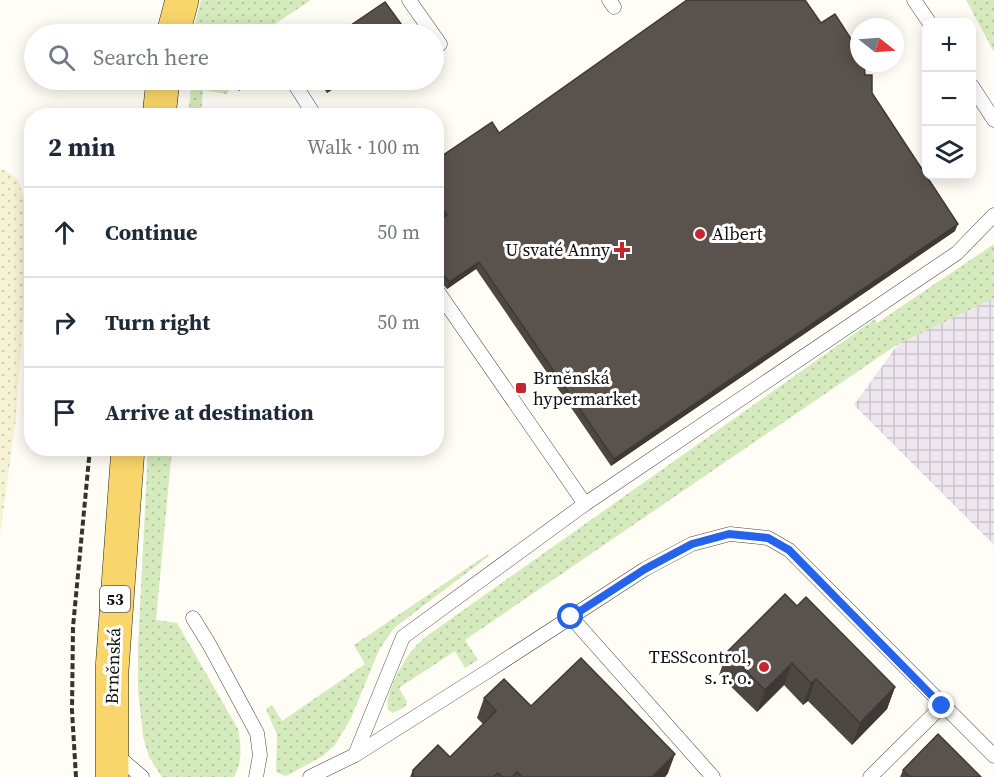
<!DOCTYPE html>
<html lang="en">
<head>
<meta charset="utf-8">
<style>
  :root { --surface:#fff; --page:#f6f6f7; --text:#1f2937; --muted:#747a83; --line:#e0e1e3 }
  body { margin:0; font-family:"Source Serif 4",serif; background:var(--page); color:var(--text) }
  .controls { position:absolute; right:18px; top:18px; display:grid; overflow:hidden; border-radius:12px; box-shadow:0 3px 15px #0003 }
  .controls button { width:54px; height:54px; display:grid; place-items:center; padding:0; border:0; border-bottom:2px solid var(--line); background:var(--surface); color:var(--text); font:30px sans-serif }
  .compass { position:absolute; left:850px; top:18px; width:54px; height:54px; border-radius:50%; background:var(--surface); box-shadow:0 3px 15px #0003; rotate:107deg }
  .stop { position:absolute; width:18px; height:18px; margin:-14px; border:4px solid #2563eb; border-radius:50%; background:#fff }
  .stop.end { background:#2563eb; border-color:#fff; box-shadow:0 2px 6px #0008 }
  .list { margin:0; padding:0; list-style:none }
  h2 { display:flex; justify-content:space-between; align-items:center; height:78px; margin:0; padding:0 24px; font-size:26px }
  h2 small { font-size:20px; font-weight:400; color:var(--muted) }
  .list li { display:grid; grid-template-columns:39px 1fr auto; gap:18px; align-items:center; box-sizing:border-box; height:90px; padding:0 24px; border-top:2px solid var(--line) }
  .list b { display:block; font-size:22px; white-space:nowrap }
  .list em { font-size:20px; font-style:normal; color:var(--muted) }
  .icon { flex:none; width:33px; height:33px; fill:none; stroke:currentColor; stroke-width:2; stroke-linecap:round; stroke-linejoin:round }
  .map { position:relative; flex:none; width:994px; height:777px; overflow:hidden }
  .search { position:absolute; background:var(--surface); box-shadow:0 3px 15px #0003; left:24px; top:24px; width:420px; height:66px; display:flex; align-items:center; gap:15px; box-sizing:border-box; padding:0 21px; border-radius:33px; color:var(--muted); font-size:22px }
  .panel { position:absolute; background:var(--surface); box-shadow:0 3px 15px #0003; left:24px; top:108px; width:420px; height:348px; border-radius:24px }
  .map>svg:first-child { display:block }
</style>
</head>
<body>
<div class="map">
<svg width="994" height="777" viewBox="0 0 994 777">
  <defs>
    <pattern id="industrial-grid" width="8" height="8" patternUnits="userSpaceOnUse" patternTransform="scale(1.5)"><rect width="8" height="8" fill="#eee6ef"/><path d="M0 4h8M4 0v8" fill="none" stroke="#cbc4cc"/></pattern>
    <pattern id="farmland-dots" width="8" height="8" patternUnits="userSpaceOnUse" patternTransform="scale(1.5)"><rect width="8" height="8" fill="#f6f3d4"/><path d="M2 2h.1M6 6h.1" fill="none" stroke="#d2cfb5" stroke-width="1.8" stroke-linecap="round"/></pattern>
    <pattern id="grass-dots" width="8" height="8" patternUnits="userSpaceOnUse" patternTransform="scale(1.5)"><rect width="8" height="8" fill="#d5ebbd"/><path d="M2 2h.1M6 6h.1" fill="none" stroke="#b6c8a1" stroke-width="1.8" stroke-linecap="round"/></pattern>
  </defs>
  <rect width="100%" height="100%" fill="#fffdf5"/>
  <!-- industrial -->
  <path fill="url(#industrial-grid)" d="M994,263V545L854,405L898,344Z"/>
  <!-- farmland -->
  <path fill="url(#farmland-dots)" d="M0,170H5L18,179L25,202L29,236L16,418L0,536Z"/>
  <!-- grass -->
  <g fill="url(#grass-dots)">
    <path d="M201,0H311L260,34H192Z"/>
    <path d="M966,0H994V52Z"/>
    <path d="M195,83L229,90L227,94L203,90L201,115H188L191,88Z"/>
    <path d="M994,244V298L898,344L465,640L478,660L465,668L455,651L399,688L407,702L405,707L393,713L388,710C384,693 404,659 416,646C422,639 431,633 438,628L875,319L877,323Z"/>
    <path d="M148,449H172L156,620L177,623L238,729C241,746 243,761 234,777H162L149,757L143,736L138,690V647Z"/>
    <path d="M488,554L489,556L394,628L379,650L351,718L335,745L323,756L286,776L276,772L277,735L266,709L272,705L282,721L365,664L354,645Z"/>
  </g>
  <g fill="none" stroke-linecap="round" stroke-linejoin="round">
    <defs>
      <g id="lane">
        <path d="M409,0L440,44"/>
        <path d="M609,0L614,7"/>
        <path d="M914,0L929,22"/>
        <path d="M292,80L315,116"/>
        <path d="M972,86L994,120"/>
        <path d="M436,289L585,504"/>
        <path d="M571,617L713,777"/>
        <path d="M193,618L209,644L257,733L260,755L256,777"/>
        <path d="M114,753L142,777"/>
        <path d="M355,755L403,637L585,504L957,253L994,215"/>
        <path d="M310,777L355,755L488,671L645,569L692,544L730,534L768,538L789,550L994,756"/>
        <path d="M870,777L942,706"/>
      </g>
      <g id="primary">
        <path d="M173,34L182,0"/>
        <path d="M159,116L163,80"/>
        <path d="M112,777V670L128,448"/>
      </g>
    </defs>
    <!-- lane casing -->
    <use href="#lane" stroke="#444" stroke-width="15"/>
    <!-- primary casing -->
    <use href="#primary" stroke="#222" stroke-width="34"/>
    <!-- path -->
    <g stroke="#333" stroke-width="4" stroke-dasharray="6 3" stroke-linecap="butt">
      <path d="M204,80L240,89"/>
      <path d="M76,777L72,711L73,627L90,448"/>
    </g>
    <!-- lane -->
    <use href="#lane" stroke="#fff" stroke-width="14"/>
    <!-- primary -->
    <use href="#primary" stroke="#f9d66b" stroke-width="33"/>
  </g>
  <!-- wall -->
  <g fill="#4d4742">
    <path d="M821,23L853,58L865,75L872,93L955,231L611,466L476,269L447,289L440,281L436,280V222L442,218L436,210V160L499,133Z"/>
    <path d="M318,80H346L327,93Z"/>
    <path d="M797,606L895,687L887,709L852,745L808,701L803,705L784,685L757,712L719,675L727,652Z"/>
    <path d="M484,698L531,706L668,773L665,777H410L413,770L450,757L483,724L477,718Z"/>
    <path d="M903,770L981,777H900Z"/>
  </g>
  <!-- shaded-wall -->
  <g fill="#3f3936">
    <path d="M404,28L402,34H395Z"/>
    <path d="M332,80H346L327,93Z"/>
    <path d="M958,224L955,231L611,466L614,459Z"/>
    <path d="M479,262L476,269L447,289L449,282Z"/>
    <path d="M792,663L784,685L757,712L765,690Z"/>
    <path d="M816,679L808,701L803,705L811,683Z"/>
    <path d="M895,687L887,709L852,745L860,723Z"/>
    <path d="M675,754L668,773L665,777H652Z"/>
  </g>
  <!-- building -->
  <g fill="#5a524d" stroke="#3f3936" stroke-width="1.5">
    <path d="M687,0H805L821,23L835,14L853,42V58H859V63H864L865,75H872V93L958,224L614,459L479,262L449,282L443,274L438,273L436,274V222L447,215L436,199V160L492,122L499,133Z"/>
    <path d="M385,2L404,28L395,34H338Z"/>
    <path d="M785,594L797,606L806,597L895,687L860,723L816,679L811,683L792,663L765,690L727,652Z"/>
    <path d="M581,658L675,754L652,777H522L517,772L512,777H502L498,773L493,777H413V770L438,745L450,757L496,711L484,698L504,679L531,706Z"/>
    <path d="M938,734L981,777H910L903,770Z"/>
  </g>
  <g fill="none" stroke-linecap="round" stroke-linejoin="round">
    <!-- route -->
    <path stroke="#2563eb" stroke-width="8" d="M571,617L645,569L692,544L729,534L768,538L789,550L942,706"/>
  </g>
  <!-- markers -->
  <g fill="#c4262e" stroke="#fff" stroke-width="2">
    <circle cx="700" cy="234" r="6"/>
    <path d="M619 241h6v6h6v6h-6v6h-6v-6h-6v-6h6z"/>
    <rect x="515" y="382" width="12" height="12" rx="3"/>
    <circle cx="764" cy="667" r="6"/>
  </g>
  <g text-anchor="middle" stroke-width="6" stroke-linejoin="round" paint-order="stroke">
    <!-- shield labels -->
    <rect fill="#fff" stroke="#585858" stroke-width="1.5" x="100" y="586" width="30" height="26" rx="4.5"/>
    <g font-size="16" font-weight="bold" fill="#111">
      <text x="115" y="605">53</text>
    </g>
    <!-- poi labels -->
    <g font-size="18" fill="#111" stroke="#fff" text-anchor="start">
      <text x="712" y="240">Albert</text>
      <text x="610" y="256" text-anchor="end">U svaté Anny</text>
      <text x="533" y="384">Brněnská<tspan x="533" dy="21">hypermarket</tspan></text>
      <text x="752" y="663" text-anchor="end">TESScontrol,<tspan x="752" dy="21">s. r. o.</tspan></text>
    </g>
    <!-- street labels -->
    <g font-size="18" fill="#111" stroke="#fff">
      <text transform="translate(113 666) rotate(-88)" y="6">Brněnská</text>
    </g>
  </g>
</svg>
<div class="controls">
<button>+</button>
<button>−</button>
<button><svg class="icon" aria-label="layers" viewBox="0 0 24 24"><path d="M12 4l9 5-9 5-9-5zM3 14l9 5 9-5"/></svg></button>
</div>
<svg class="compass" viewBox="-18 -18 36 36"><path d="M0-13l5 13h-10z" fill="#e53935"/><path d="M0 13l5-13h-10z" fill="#747a83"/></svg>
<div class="stop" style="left:571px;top:617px"></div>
<div class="stop end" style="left:942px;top:706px"></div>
<div class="search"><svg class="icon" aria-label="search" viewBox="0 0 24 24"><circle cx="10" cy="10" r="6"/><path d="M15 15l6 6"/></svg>Search here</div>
<section class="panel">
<h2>2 min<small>Walk · 100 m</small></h2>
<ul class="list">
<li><svg class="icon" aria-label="ahead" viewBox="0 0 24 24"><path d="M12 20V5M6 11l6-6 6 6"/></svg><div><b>Continue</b></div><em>50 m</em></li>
<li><svg class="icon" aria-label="right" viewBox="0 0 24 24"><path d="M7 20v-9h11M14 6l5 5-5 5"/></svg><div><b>Turn right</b></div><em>50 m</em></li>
<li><svg class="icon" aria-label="arrive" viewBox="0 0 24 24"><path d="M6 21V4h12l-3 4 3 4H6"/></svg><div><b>Arrive at destination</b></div></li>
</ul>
</section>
</div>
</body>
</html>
